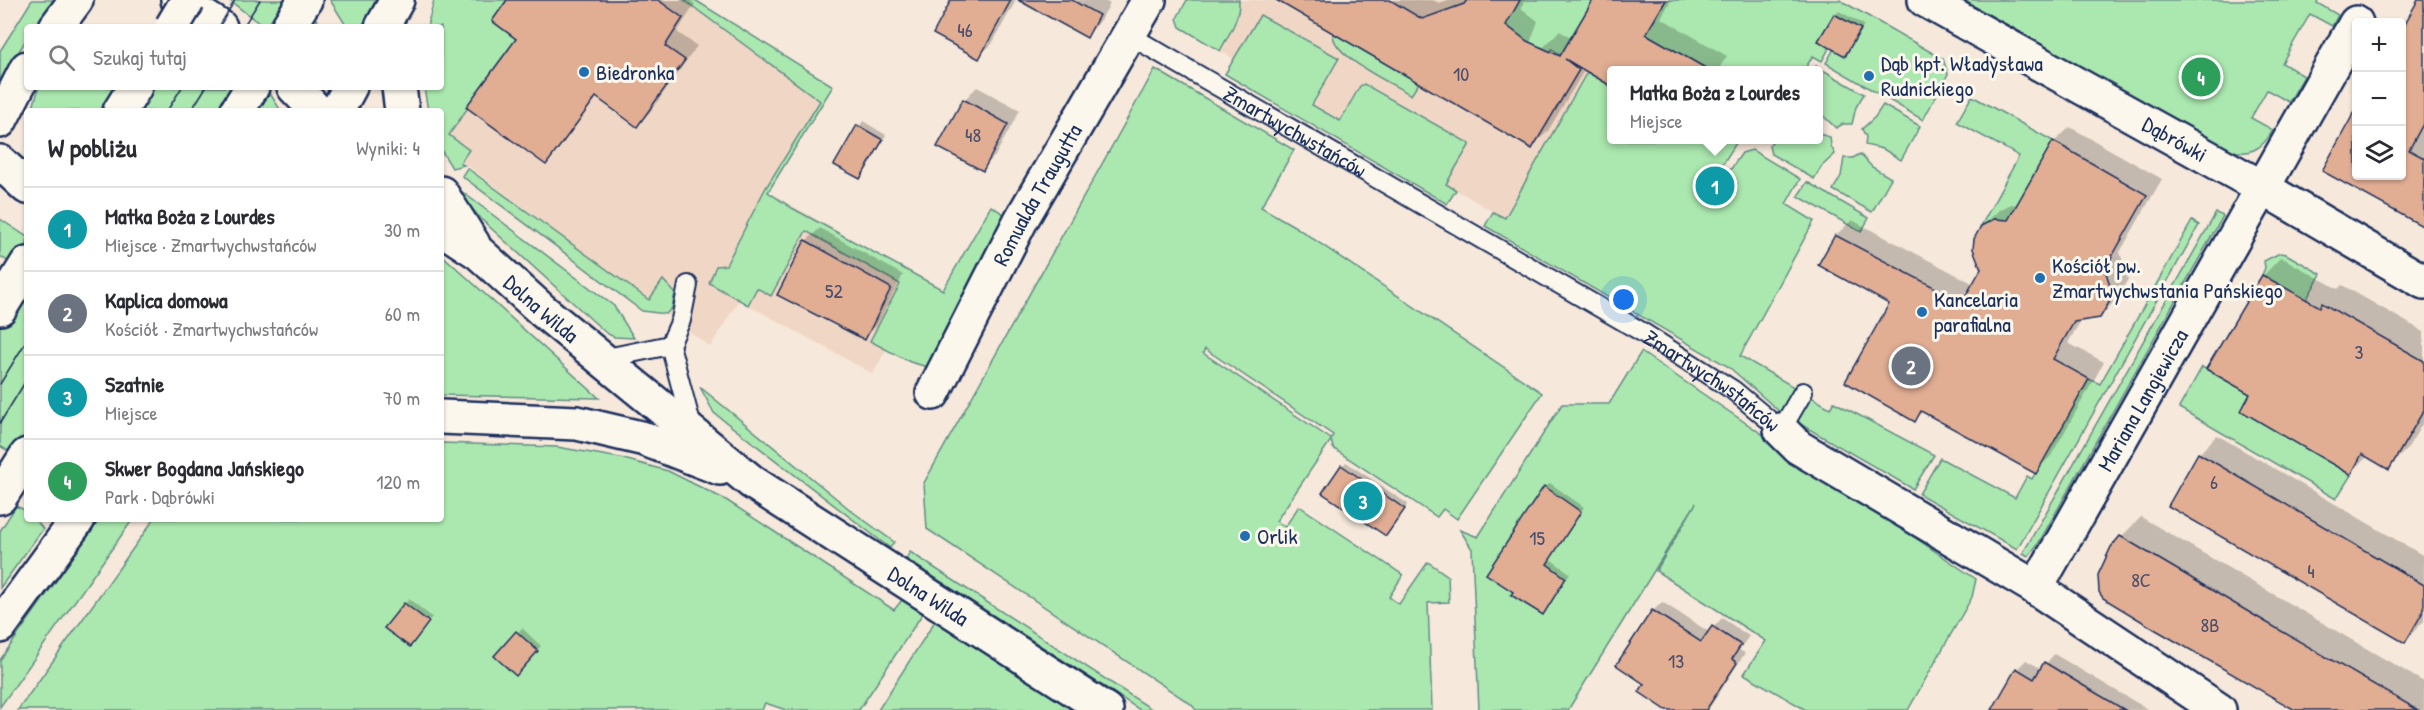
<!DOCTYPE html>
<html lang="pl">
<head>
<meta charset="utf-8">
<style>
  :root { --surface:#fff; --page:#f2f2f3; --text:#2b2b33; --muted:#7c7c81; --line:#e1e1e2; --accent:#1f6fb2 }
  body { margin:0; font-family:"Patrick Hand",sans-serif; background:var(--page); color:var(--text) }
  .controls { position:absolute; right:18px; top:18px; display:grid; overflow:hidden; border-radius:6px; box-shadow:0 2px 4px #0004 }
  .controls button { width:54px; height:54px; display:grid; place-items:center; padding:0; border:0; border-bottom:2px solid var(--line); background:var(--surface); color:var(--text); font:30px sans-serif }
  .you { position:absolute; left:1624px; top:300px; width:21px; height:21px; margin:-15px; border:4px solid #fff; border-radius:50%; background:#1a73e8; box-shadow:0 0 0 9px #1a73e833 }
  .badge { display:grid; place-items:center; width:39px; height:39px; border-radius:50%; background:var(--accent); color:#fff; font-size:20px; font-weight:700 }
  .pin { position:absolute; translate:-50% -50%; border:3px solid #fff; box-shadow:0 2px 6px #0006 }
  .popup { position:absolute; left:1607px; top:66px; width:216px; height:78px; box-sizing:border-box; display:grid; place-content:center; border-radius:6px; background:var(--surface); filter:drop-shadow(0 2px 4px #0005); font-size:20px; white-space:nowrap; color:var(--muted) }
  .popup b { font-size:22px; color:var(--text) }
  .popup::after { content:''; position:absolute; left:50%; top:100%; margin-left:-12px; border:12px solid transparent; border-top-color:var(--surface) }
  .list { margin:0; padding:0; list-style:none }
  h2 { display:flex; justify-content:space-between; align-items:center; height:78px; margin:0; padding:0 24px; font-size:26px }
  h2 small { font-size:20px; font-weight:400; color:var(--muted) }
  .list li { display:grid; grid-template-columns:39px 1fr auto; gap:18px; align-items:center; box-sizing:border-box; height:84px; padding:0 24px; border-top:2px solid var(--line) }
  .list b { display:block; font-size:22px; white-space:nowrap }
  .list p { margin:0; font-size:20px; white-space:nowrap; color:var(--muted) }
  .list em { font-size:20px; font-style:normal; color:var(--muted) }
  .icon { flex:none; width:33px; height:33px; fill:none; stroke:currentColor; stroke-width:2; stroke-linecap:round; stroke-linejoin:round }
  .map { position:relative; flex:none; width:2424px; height:710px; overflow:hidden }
  .search { position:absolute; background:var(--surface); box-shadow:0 2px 4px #0004; left:24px; top:24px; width:420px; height:66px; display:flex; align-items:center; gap:15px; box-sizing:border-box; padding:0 21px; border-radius:6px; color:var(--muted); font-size:22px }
  .panel { position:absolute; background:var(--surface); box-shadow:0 2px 4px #0004; left:24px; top:108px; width:420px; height:414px; border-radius:6px }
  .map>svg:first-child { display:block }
</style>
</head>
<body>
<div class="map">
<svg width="2424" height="710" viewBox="0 0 2424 710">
  <rect width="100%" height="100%" fill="#f6e8da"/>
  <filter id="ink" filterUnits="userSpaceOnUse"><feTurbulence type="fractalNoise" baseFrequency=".0167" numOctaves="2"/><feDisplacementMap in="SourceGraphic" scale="12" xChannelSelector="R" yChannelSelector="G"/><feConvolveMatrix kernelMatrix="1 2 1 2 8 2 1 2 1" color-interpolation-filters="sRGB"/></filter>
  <g filter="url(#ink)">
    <!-- built -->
    <g fill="#f0d7c5">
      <path d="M455,0H695L833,86L768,192L923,280L873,374L739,300L710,347L441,146V111H438Z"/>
      <path d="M1187,0H1802L1760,70H1612V140L1631,293L1180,27L1177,18Z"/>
    </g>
    <!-- green -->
    <g fill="#abe8af" stroke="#638c86" stroke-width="1.5" fill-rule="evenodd">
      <path d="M32,0H55L35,27H27V38L0,83V51Z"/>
      <path d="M229,0H283L316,19L323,27H264Z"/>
      <path d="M330,0H376L362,27H347Z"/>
      <path d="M434,0H507L492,21L516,39L466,107L467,109L449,135L469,150L460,163L464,165L452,168L441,150V111H428L424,87H441V27H427Z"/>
      <path d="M684,0H695L833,86L768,192L792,208L943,290L991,206L1009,217L931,368L910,362L870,341L900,284L806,231L771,296L757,288L748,305L709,283L716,266L726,265L765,189L820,101Z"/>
      <path d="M1187,0H1239C1240,19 1229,34 1220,51L1180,27L1177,18Z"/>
      <path d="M1520,0H1594L1561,55L1552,49L1550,52L1541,47L1539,50L1498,37Z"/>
      <path d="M1666,0H1840L1943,59L1948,74L1923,120L1826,63L1835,47L1846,56L1855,34L1858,35L1861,30L1834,14L1831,20L1833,21L1831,45L1822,61L1813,56L1804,70H1709L1646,34Z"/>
      <path d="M1963,0H2318L2317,3L2338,15L2332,26L2310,14L2282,63L2304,76L2289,102L2267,90L2251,118L2273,130C2262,150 2248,157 2227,149Z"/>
      <path d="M1260,15L1339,58L1312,105L1340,121L1360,86L1364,84L1470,144L1446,184L1456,190L1447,204L1225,74Z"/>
      <path d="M1333,33L1419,83L1411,95C1393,84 1331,56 1333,33Z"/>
      <path d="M1816,66L1864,94L1856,107L1852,124H1843L1836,128L1819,112L1818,70H1813Z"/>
      <path d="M1155,69L1294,150L1261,207L1294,226L1542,393L1457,519L1443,509L1437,517L1333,448L1331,440L1276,521L1285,527L1299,506L1403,575L1389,597L1399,604L1428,562L1448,576L1449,602L1428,603L1432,710H1196L1191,704L927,529L924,483ZM1205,349L1333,435L1331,439L1203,353Z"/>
      <path d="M1587,72L1611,86L1612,140H1738L1710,184L1716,191L1742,153L1752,150L1800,179L1786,204L1814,221L1740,356L1830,408L1834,402L1934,455L1913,489L1781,413L1729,367L1485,226L1493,212L1505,218Z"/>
      <path d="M39,87H266L281,111H32Z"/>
      <path d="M1972,96L2053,141L2008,220L1994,219L1981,226L2019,156L1957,122Z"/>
      <path d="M1883,105L1920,126L1901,160L1883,149L1865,145L1866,137L1862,129L1875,117Z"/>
      <path d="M1819,134L1830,137L1831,146L1835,154L1822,166L1814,179L1771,154L1769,146L1773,140H1818Z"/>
      <path d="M1860,154L1872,167L1891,178L1872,212L1833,190L1841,176L1844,158H1853Z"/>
      <path d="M467,168L649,300L663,280L675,293L672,308L666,314L642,311L462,176Z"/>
      <path d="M445,179L614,306L634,338L614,337L606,333L482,220Z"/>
      <path d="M1807,182L1869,218L1861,232L1798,196Z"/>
      <path d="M2216,213L2223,216L2038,544L2028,556L2023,553Z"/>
      <path d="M0,219L27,237V274L0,256Z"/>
      <path d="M2192,221L2199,225L2017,549L1919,494L1940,458L2015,498L2027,476L2032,479L2089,379L2100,384Z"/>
      <path d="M2280,253L2286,254L2321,274L2306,300L2262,275L2265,268L2264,261Z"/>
      <path d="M441,254L599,398L441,395Z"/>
      <path d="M0,283L27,301V463L0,446Z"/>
      <path d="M1641,352L1976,579L1972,597L1908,710H1806L1744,674L1766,641L1656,571L1696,503L1568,710H1479L1472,549L1460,530L1478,537L1562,404H1609Z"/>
      <path d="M2202,367L2250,394L2242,411L2351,475L2336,499L2179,408Z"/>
      <path d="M700,387L853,512L894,542L890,548L714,413Z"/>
      <path d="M441,443L557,447L620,458L668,471L726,500L894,610L902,600L923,613L859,710H786L765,703L762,710H18L154,519H441Z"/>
      <path d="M16,506L27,511V519H35L43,529L0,588V531Z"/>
      <path d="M100,519H133L0,707V660Z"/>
      <path d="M910,552L1153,710H1140L906,559Z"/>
      <path d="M935,621L1073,710H878Z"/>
    </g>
    <!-- shadow -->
    <g fill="#0003">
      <path d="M509,0H689L695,4L677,32L697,46L650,112L637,125L598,96L558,150L545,163Z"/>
      <path d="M952,0H1016L992,44L978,57Z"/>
      <path d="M1021,0H1103L1110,4L1098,24L1086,36Z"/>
      <path d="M1280,0H1433L1439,3L1448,0H1525L1521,8L1538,21L1529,46L1540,51L1559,31L1573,38L1595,0H1671L1661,18L1727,56L1718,70H1612V85L1585,69L1548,131L1532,147Z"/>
      <path d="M2420,0H2424V225L2324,170L2356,113V176H2402V33Z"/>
      <path d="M1839,11L1864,25L1845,54L1835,15Z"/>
      <path d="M977,87L1020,110L995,156L982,169L964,100Z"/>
      <path d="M863,121L886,135L860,177L836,164Z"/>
      <path d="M2070,127L2162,179L2120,252L2128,279L2116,300L2100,316L2081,320L2068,343L2104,362L2051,456L2035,472L1924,411L1915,420L1891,304L1820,264L1836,235L1852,220L1974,284L1982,269V226L1999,210L2011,204L2019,205L2054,142Z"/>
      <path d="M820,228L903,275L877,325L864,339L806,241Z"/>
      <path d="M2281,257L2338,289L2342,285L2424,332V421L2407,449L2388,468L2368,456L2351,473L2252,393L2263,276Z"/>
      <path d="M2217,435L2424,556V621L2404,641L2199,454Z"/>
      <path d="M1346,462L1408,504L1390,530L1342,466Z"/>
      <path d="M1550,483L1584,507L1550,559L1570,573L1547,608L1546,487Z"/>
      <path d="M2141,517L2424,682V710H2298L2104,597L2099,584L2100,575L2121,537Z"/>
      <path d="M409,599L432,617L414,641L405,604Z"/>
      <path d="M1662,602L1709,632L1722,618L1749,636L1739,650L1745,653L1708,710H1668L1646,684L1618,665L1653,611Z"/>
      <path d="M522,628L541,646L516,674L496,656Z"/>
      <path d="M2054,654L2149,710H2032L2017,669L2026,660L2042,669Z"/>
    </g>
    <!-- building -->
    <g fill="#e1ae94" stroke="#1b2f5e" stroke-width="1.5">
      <path d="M507,0H658L683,18L665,46L685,60L637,127L596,97L546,165L466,107L516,39L492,21Z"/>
      <path d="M951,0H1011L979,59L933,34Z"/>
      <path d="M1018,0H1072L1099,15L1087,38Z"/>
      <path d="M1276,0H1390L1422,19L1464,4L1467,0H1520L1506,25L1527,41L1560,56L1593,0H1666L1646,34L1709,70H1611V86L1565,59L1579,70L1532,149Z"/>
      <path d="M2418,0H2424V122L2409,150L2424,158V227L2322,171L2356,109V176H2402V29Z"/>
      <path d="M1834,14L1861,29L1845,56L1818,41Z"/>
      <path d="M963,99L1008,124L983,171L937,147Z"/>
      <path d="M857,125L883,140L860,179L834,165Z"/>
      <path d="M2053,141L2147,195L2105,269L2113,296L2100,318L2074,322L2053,359L2089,379L2036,474L1921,411L1915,422L1845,382L1889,304L1818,265L1835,235L1962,302L1981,269L1973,249L1974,239L1981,226L1994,219L2008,220Z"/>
      <path d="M805,240L891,288L865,340L777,295Z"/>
      <path d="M2262,275L2320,307L2322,303L2424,361V410L2389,470L2362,454L2351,475L2241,411L2250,394L2206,369Z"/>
      <path d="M2198,453L2424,585V610L2405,643L2168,506Z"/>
      <path d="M1341,465L1405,509L1386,536L1322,493Z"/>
      <path d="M1544,486L1581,512L1547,564L1566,578L1543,615L1511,595L1513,592L1486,574Z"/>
      <path d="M2120,536L2264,621L2418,710H2295L2156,630L2103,598L2099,592L2098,575L2111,547Z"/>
      <path d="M404,603L429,622L410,647L384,628Z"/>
      <path d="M1652,610L1701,642L1712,626L1741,645L1732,659L1737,663L1706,710H1666L1639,692L1644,684L1616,665Z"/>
      <path d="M516,631L538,651L516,676L494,656Z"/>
      <path d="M2044,662L2079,683L2125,710H1992L2016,668L2034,679Z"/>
    </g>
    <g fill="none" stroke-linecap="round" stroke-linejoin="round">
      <defs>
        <g id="lane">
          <path id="s1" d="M1129,35L1642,332L1733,390L1781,430L1803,392"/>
          <path d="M688,285L681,320L670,345L693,431"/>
          <path d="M602,359L670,345"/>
        </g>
        <g id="street">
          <path id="s2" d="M1925,0L2263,188L2424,282"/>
          <path id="s3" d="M933,393L1021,220L1149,0"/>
          <path d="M1781,430L1798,447L2031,585L2219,710"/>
          <path id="s4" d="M2036,588L2356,23"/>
        </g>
        <g id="secondary">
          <path d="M178,0L220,27"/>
          <path d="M56,27L76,0"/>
          <path d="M288,27L305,0"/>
          <path d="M382,27L397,0"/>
          <path d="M294,87L317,111"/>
          <path d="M399,87L402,111"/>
          <path d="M120,111L135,87"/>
          <path d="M237,111L252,87"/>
          <path d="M337,111L350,87"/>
          <path d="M0,121L27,68"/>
          <path d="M0,162L27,187"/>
          <path d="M441,193L473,244"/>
          <path id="s5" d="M441,228L479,253L543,311L752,482L1106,710"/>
          <path d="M0,308L27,264"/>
          <path d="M441,417L577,423L645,439L720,468"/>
          <path d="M0,497L27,455"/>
          <path d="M0,626L78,519"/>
        </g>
      </defs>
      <!-- lane casing -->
      <use href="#lane" stroke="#1b2f5e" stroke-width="22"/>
      <!-- street casing -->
      <use href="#street" stroke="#1b2f5e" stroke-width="38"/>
      <!-- secondary casing -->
      <use href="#secondary" stroke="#1b2f5e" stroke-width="38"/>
      <!-- lane -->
      <use href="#lane" stroke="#fbf7ec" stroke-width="18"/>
      <!-- street -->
      <use href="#street" stroke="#fbf7ec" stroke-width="33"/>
      <!-- secondary -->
      <use href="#secondary" stroke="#fbf7ec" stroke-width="33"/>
      <!-- tram -->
      <g stroke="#1b2f5e" stroke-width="1.5">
        <path d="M219,27L235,0"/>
        <path d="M243,27L260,0"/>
        <path d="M167,111L182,87"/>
        <path d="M191,111L206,87"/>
        <path d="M0,384L27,340"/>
        <path d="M0,423L27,379"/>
      </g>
      <defs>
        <path id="secondary-bridge" d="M172,27L188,0"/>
      </defs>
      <!-- secondary-bridge casing -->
      <use href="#secondary-bridge" stroke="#1b2f5e" stroke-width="38" stroke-linecap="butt"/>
      <!-- secondary-bridge -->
      <use href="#secondary-bridge" stroke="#fbf7ec" stroke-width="33"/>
    </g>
  </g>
  <!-- markers -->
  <g fill="#1f6fb2" stroke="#fbf7ec" stroke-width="2">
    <circle cx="584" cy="72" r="6"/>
    <circle cx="1869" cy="76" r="6"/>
    <circle cx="2040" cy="278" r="6"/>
    <circle cx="1922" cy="312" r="6"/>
    <circle cx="1245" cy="536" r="6"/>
  </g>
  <g text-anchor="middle" stroke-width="6" stroke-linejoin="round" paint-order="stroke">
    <!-- number labels -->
    <g font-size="20" fill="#4c4f6c">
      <text x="965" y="37">46</text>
      <text x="1461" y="81">10</text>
      <text x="973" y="142">48</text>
      <text x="834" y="298">52</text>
      <text x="2359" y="359">3</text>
      <text x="2214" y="489">6</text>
      <text x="1537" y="545">15</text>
      <text x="2311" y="578">4</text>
      <text x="2141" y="587">8C</text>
      <text x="2210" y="632">8B</text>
      <text x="1676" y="668">13</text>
    </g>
    <!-- poi labels -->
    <g font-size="22" fill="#1b2f5e" stroke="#fbf7ec" text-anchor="start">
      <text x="1881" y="71">Dąb kpt. Władysława<tspan x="1881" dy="25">Rudnickiego</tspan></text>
      <text x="596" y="80">Biedronka</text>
      <text x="2052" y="273">Kościół pw.<tspan x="2052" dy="25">Zmartwychwstania Pańskiego</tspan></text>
      <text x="1934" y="307">Kancelaria<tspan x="1934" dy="25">parafialna</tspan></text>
      <text x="1257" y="544">Orlik</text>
    </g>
    <!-- street labels -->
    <g font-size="22" fill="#1b2f5e" stroke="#fbf7ec">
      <text dy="8" stroke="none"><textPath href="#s1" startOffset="192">Zmartwychwstańców</textPath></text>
      <text dy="8" stroke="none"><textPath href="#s2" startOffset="286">Dąbrówki</textPath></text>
      <text dy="8" stroke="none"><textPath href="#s3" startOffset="224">Romualda Traugutta</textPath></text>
      <text dy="8" stroke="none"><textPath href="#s5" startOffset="129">Dolna Wilda</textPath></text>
      <text dy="8" stroke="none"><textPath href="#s1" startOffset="678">Zmartwychwstańców</textPath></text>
      <text dy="8" stroke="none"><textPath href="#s4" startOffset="216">Mariana Langiewicza</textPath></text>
      <text dy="8" stroke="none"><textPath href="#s5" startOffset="612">Dolna Wilda</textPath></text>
    </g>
  </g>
</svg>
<div class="controls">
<button>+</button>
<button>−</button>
<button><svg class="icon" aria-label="layers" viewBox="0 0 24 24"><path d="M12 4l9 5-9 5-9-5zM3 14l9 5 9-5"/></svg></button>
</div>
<div class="you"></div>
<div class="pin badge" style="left:1715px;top:186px;background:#0f9aa8">1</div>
<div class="popup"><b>Matka Boża z Lourdes</b>Miejsce</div>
<div class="pin badge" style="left:1911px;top:366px;background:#6b7280">2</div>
<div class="pin badge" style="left:1363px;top:501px;background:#0f9aa8">3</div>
<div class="pin badge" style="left:2201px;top:77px;background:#2e9e5b">4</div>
<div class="search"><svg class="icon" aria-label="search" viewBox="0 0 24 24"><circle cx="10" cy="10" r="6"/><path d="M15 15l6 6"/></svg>Szukaj tutaj</div>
<section class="panel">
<h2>W pobliżu<small>Wyniki: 4</small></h2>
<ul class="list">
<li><span class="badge" style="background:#0f9aa8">1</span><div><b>Matka Boża z Lourdes</b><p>Miejsce · Zmartwychwstańców</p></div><em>30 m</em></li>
<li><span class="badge" style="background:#6b7280">2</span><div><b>Kaplica domowa</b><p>Kościół · Zmartwychwstańców</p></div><em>60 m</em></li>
<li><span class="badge" style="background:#0f9aa8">3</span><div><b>Szatnie</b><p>Miejsce</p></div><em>70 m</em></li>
<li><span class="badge" style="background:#2e9e5b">4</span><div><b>Skwer Bogdana Jańskiego</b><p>Park · Dąbrówki</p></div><em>120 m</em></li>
</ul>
</section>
</div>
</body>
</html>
